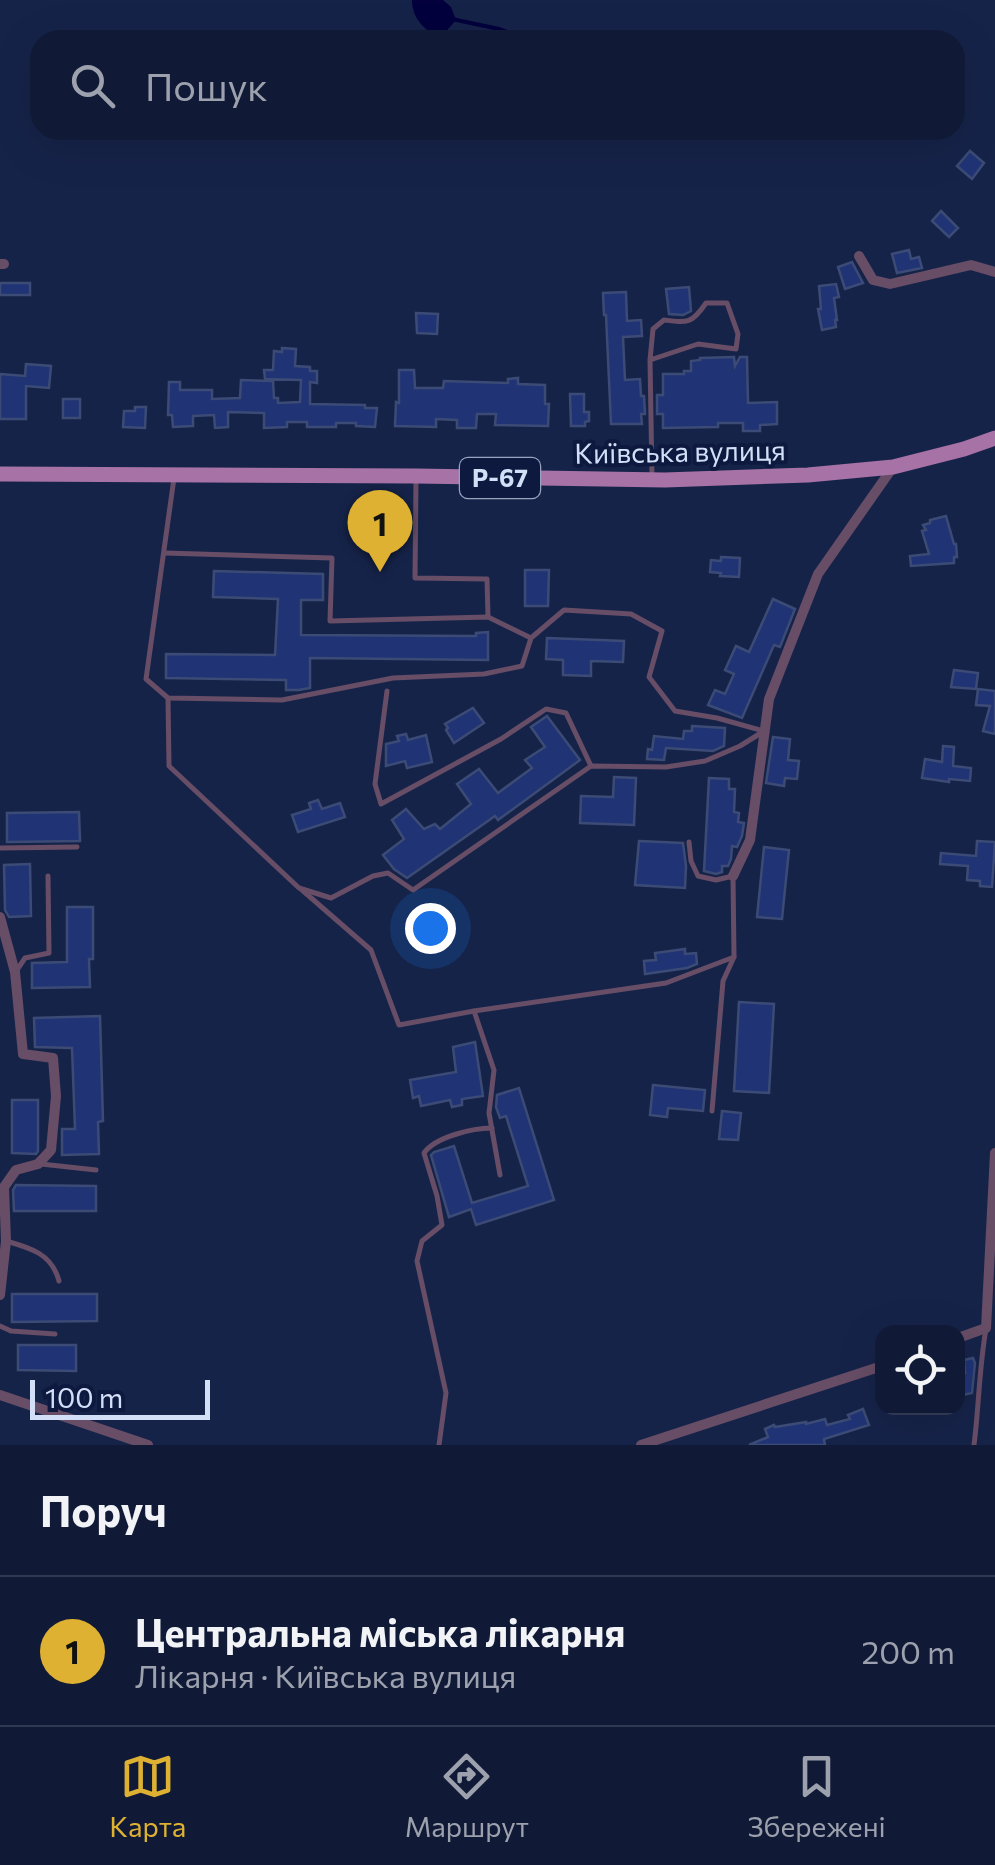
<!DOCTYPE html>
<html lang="uk">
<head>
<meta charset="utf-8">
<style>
  :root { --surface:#101a37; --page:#1e2742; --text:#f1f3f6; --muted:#9ca1ad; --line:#303852; --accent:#deb133 }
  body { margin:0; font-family:Commissioner,sans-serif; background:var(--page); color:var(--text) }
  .controls { position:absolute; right:30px; bottom:30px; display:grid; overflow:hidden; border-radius:20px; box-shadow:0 10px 40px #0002 }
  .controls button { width:90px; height:90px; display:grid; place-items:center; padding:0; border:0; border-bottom:2px solid var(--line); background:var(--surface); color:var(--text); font:50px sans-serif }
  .scale { position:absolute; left:30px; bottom:25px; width:180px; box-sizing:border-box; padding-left:10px; border:5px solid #d3def7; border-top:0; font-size:28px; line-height:35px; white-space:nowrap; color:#d3def7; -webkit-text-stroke:8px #0d193e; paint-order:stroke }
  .you { position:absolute; left:430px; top:928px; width:35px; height:35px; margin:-25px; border:8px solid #fff; border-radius:50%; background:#1a73e8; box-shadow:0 0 0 15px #1a73e833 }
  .badge { display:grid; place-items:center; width:65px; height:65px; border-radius:50%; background:var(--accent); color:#111; font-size:32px; font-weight:700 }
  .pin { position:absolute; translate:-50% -82px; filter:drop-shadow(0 2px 5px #0008) }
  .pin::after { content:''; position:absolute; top:52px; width:35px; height:30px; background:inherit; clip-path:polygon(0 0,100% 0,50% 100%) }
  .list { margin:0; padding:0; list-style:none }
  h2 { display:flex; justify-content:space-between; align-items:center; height:130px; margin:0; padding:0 40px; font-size:42px }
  h2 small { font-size:32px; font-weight:400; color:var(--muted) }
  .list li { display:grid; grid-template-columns:65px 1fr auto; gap:30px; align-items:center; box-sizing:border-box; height:150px; padding:0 40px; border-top:2px solid var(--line) }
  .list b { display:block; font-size:38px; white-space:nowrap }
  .list p { margin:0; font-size:32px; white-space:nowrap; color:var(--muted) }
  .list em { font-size:32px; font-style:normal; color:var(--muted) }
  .icon { flex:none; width:55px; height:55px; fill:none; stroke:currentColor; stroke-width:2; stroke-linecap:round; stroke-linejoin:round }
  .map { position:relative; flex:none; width:995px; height:1445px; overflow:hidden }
  .search { position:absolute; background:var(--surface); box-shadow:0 10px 40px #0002; left:30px; right:30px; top:30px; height:110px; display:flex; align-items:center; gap:25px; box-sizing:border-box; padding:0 35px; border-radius:30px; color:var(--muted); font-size:38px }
  .sheet { height:280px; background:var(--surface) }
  nav { display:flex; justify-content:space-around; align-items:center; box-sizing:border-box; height:140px; border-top:2px solid var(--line); background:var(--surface); font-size:28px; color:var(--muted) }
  nav a { display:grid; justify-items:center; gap:5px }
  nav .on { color:var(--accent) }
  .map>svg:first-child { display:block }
</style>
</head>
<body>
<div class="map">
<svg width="995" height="1445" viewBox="0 0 995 1445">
  <rect width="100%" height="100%" fill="#162349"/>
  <!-- water -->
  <path fill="#03003d" d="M412,0H443L451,7L456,20L443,35L435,36C422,27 412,17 412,0Z"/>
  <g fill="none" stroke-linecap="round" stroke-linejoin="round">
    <!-- stream -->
    <g stroke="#03003d" stroke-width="4">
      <path d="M452,19L499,29L529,40"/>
      <path d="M482,130L487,135"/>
    </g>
  </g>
  <!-- building -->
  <g fill="#203374" stroke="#3b4b75" stroke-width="2.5">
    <path d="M970,151L984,163L972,179L957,166Z"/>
    <path d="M941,211L958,228L949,237L932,221Z"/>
    <path d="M909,250L911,259L919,257L922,268L897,273L892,254Z"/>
    <path d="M852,262L863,283L845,289L838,267Z"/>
    <rect x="0" y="283" width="30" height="12"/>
    <path d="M836,284L839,297L834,298L837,320H835L836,327L822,330L818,309H821L819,286Z"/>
    <path d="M689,287L691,311L683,315L669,314L666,289Z"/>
    <path d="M626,292L627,321L641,320L642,336L623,337L625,380L640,379L641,396H644L645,414H641L642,424H611L606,315H604L603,293Z"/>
    <path d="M416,313L438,314L437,334L417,333Z"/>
    <path d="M282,348L296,349L295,366L310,367V371H317V383L310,382V404L365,405V408H377L375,427L356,426V423H336V427H307V422H287V427L264,428V413L228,412V427L215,428L214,415L193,416V426L173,427L172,415H168L169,382H180V390H212V399L240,398L241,380L273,381L274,398H278V403L300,402L301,380L265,379L264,370H273L274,351L282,352Z"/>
    <path d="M734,357L735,366L740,357H747L748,403L777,402V424L760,425V431H743V423H718V427L663,428V414H657V395H663V374H684V371H691V361L700,360V358Z"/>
    <path d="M26,364L51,366L49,388L26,386V419H0V374L25,376Z"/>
    <path d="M399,370H414L415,388H443L444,381L508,383V379L518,378V384L545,385V404H549L548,426L495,425L496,414H477L476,428H457V420L436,419V427L395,426L396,402L399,403Z"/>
    <path d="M570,394H584V412H589V421L585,422V426H571Z"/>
    <rect x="63" y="399" width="17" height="19"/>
    <path d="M135,407H146L145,428L123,427L124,411H135Z"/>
    <path d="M946,516L954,544H956L957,557H954V563L911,566L910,556L929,554L922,531L926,530L923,525L930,523V520Z"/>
    <path d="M721,557L740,558L739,577L720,576L721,573L710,572L711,560L721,561Z"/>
    <path d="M525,570H549L548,606H525Z"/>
    <path d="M214,571L323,574V600H301V635L476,636V633L488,632V660L310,658V688L299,690H286V680L166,678V654L275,655L278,599L213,597Z"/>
    <path d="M773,599L795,609L780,647L774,645L742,718L708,705L715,690L725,694L734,674L725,670L736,646L749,652Z"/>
    <path d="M547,638L624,641L623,662L591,661V676L563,675V660L546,659Z"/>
    <path d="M954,670L978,673L976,689L951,687Z"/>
    <path d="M978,689L995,691V734L983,731L990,706L976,705Z"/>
    <path d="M473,708L484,723L454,743L446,730L448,728L445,724Z"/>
    <path d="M547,716L580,760L498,820L495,816L407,878L394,869L383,855L404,839L392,820L406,809L424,829L435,824L440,829L471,804L457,784L479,769L498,793L532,768L525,760L545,747L531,727Z"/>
    <path d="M692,726L725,728L724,746L713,751L666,748L664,760L647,759L648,749L652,750L654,736L683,739L684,731H692Z"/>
    <path d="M406,734L408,740L426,735L432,762L407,768L405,761L386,766V744L399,741L397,736Z"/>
    <path d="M773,737L790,739L788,760L799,761L797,779L785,778L784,786L766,783Z"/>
    <path d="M943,746L954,747L953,766L971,768L970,781L949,779V782L922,778L925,759L942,762Z"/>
    <path d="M614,777L636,778L634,825L580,823L581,796L613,797Z"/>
    <path d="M709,778L729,779V789H735L734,812L739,813L738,822L744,823L742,836L737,847L732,846L731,859L728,866H722V872L716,874L704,871Z"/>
    <path d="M318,800L322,809L340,803L345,817L298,832L292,815L311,809L309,803Z"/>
    <path d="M79,812L80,841L7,842V813Z"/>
    <path d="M639,841L683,843L686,866L685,888L635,885Z"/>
    <path d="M977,841L995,842L992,887L980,886V881L967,880L968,866L940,864L941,853L976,856Z"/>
    <path d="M764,847L789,850L782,919L757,917Z"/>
    <path d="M30,864L31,916L9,917L5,910L4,865Z"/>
    <path d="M67,907H93V959H89L90,987L32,988V963L67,962Z"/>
    <path d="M685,949V954L696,953L697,964L687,968L645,974L644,961L656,960L655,953Z"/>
    <path d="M739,1002L774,1004L769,1093L734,1091Z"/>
    <path d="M100,1016L103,1121L98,1122L99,1154L62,1155V1129H75L72,1048L35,1047L34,1018Z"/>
    <path d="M475,1042L483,1096L462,1099V1105L452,1107L450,1100L421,1106L419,1096L413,1098L410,1080L456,1072L453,1047Z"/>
    <path d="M653,1085L705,1090L703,1111L668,1108L667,1117L650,1115Z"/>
    <path d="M519,1088L554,1200L476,1225L471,1209L449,1217L431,1155L434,1152L454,1146L472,1203L528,1186L506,1116L500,1118L496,1107L497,1095Z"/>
    <path d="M12,1100H38V1151L36,1154L12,1153Z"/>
    <path d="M722,1111L741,1113L738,1140L719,1139Z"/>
    <path d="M16,1185L96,1186V1211H14L13,1190Z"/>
    <path d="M12,1294H97V1321L12,1322Z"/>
    <path d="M18,1345H76V1371L18,1370Z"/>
    <path d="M973,1358L975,1363L972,1393L958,1396V1375L965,1373L964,1360Z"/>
    <path d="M863,1409L869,1425L824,1439L825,1445H749L768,1437L765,1429L774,1425L775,1427L806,1422V1424L825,1419L827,1425L850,1419L848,1415Z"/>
  </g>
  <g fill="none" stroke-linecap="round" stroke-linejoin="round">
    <!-- lane -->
    <g stroke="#674d66" stroke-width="5">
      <path d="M650,360L698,344L736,349L738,334L727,303H706C692,324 687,323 664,320L653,329L650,360L652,477"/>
      <path d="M174,478L146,679L168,698L282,700L393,678L484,674L522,666L531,638L564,610L631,614L662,631L649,677L675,711L717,718L764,731"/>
      <path d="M416,479L415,578L487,579L488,617"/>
      <path d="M165,553L332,558L330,621L488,617L531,638"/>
      <path d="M387,691L375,784L381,804L501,739L546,709L566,713L591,766"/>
      <path d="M168,698L169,766L299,888L331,898L373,876L388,873L413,890L591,766L666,767L705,761L740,746L761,733"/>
      <path d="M0,848L77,847"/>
      <path d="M302,890L371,950L399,1025L474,1011L666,983L734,957L733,876L716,880L698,876L691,861L689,842"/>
      <path d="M17,970L25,958L49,953L48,876"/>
      <path d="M474,1011L494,1070L489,1113L500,1175"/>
      <path d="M712,1111L723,981L734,957"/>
      <path d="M41,1164L96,1170"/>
      <path d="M6,1241C31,1248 52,1254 59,1281"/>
      <path d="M0,1326L11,1331L55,1334"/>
      <path d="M439,1445L446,1393L417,1261L422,1241L442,1225L437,1196L424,1153C435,1137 473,1128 492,1128"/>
      <path d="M974,1445C979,1406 979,1368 986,1329"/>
    </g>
    <!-- street -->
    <g stroke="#674d66" stroke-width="10">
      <path d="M859,256L873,280L890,284L971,265L995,272"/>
      <path d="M0,264H4"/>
      <path d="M733,876L750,840L769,699L818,574L893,467"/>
      <path d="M0,917L15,972L23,1054L53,1058L56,1096L51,1150L38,1164L16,1170L4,1187L6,1241L0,1295"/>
      <path d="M958,1338L986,1328L995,1153"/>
      <path d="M0,1395L148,1445"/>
      <path d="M641,1445L882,1366"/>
    </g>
    <!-- primary -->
    <path stroke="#a772a5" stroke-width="15" d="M0,474L416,476L665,480L808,475L893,467L964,449L995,438"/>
  </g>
  <g text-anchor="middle" stroke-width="8" stroke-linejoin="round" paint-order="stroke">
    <!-- shield labels -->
    <rect fill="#0d193e" stroke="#98a3c0" stroke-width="2.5" x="460" y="458" width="80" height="40" rx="8"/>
    <g font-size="25" font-weight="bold" fill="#d3def7">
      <text x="500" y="487">Р-67</text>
    </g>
    <!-- street labels -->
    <g font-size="28" fill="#d3def7" stroke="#0d193e">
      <text transform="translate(680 452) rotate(-1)" y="10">Київська вулиця</text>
    </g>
  </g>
</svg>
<div class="controls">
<button><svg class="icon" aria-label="locate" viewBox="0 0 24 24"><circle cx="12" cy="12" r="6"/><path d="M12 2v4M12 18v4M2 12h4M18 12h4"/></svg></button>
</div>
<div class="scale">100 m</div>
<div class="you"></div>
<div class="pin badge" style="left:380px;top:572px">1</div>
<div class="search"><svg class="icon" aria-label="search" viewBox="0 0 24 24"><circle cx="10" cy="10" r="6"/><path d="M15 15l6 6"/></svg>Пошук</div>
</div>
<section class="sheet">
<h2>Поруч<small></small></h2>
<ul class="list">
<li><span class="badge">1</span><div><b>Центральна міська лікарня</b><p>Лікарня · Київська вулиця</p></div><em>200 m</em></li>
</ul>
</section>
<nav>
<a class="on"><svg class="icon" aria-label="map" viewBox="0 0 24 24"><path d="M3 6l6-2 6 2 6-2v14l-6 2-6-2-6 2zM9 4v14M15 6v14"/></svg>Карта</a>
<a><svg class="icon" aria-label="directions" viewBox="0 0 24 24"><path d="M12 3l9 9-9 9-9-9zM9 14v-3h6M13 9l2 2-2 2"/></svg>Маршрут</a>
<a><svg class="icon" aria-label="saved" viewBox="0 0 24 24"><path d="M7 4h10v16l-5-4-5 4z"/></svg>Збережені</a>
</nav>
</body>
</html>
